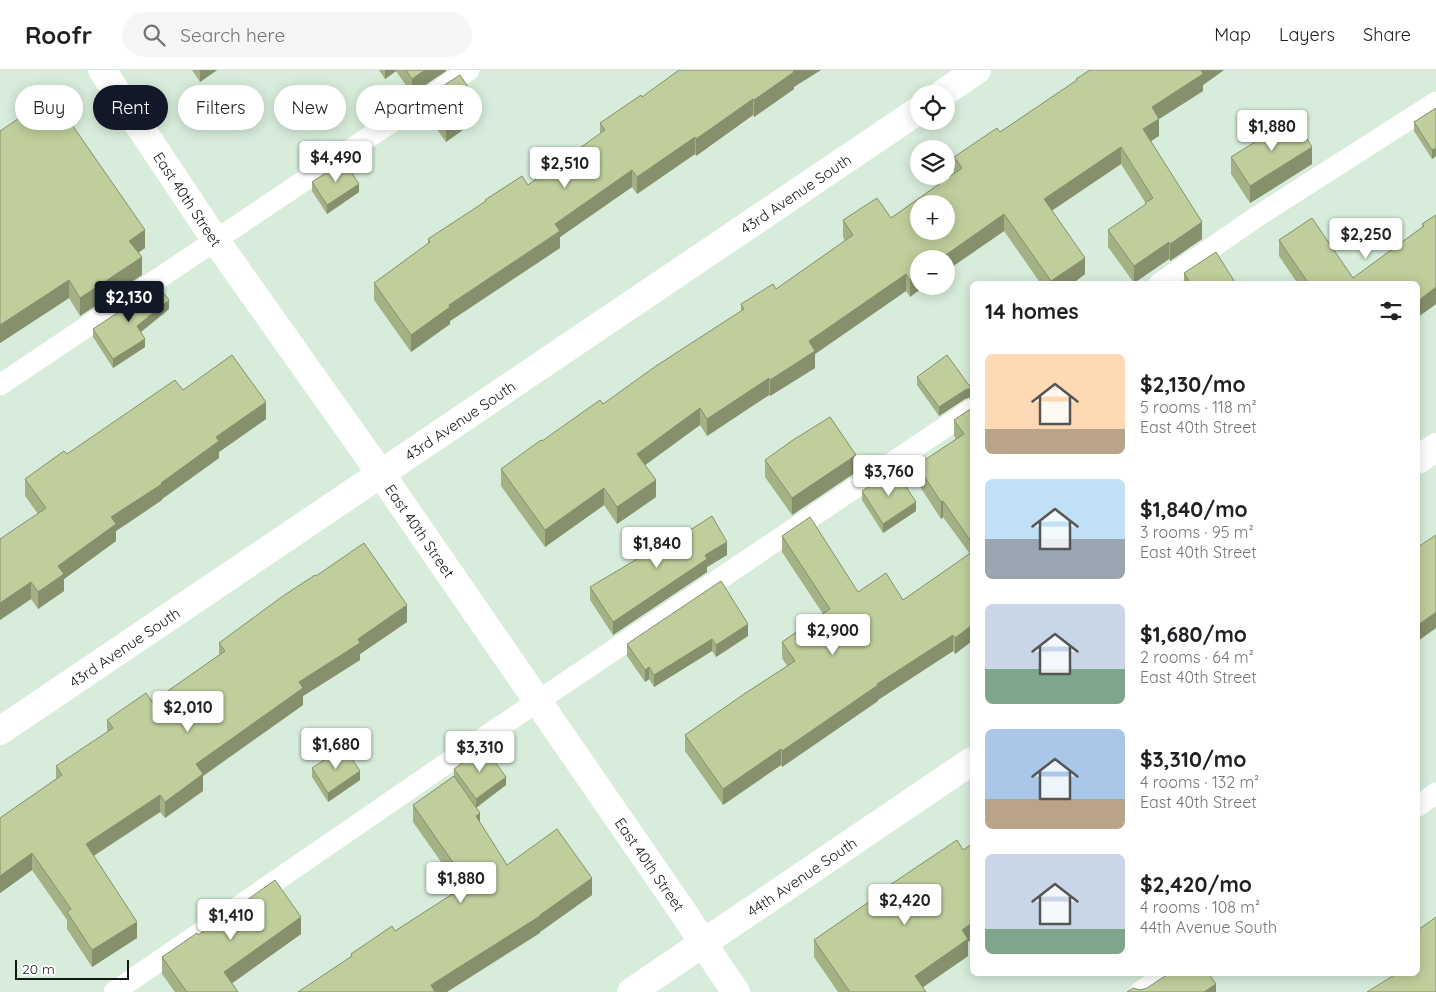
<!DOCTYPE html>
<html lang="en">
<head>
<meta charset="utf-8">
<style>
  :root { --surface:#fff; --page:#f6f6f6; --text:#202124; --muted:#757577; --line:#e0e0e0; --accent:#111827 }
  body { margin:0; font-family:Quicksand,sans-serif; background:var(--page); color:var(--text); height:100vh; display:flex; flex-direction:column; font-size:19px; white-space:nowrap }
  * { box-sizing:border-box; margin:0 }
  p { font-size:16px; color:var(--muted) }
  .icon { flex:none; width:28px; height:28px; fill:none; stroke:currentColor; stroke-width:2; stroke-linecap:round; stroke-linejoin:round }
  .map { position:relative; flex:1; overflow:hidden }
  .side { position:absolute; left:970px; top:211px; width:450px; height:695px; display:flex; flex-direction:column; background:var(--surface); border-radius:8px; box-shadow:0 2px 12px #0003 }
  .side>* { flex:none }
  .top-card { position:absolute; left:15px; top:15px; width:475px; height:45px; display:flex; gap:10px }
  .fabs { position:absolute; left:910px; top:15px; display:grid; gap:10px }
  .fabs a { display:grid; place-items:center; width:45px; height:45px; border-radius:50%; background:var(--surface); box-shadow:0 2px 12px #0003; font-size:25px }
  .scale { position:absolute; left:15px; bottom:12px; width:114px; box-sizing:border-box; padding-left:5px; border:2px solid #131a14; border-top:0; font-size:14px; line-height:18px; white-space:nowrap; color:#131a14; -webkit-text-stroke:4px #fff; paint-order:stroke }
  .price { position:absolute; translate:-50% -42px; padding:0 11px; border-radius:5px; background:#fff; color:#222; font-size:16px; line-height:32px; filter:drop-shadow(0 1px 2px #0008) }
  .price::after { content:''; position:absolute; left:50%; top:30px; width:15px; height:11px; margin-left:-8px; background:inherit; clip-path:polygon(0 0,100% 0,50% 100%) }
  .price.selected { background:var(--accent); color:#fff }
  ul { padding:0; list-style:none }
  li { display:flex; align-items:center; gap:15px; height:125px; padding:0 15px }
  li span { display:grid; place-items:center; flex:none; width:140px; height:100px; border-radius:8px; color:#555 }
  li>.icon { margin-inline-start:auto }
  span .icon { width:60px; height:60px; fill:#fffc; stroke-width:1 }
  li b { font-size:21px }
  h2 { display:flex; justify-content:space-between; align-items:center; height:60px; padding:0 15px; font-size:21px }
  .pill { padding:0 18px; border-radius:22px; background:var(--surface); box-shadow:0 2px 12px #0003; font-size:18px; line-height:45px }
  .pill.selected { background:var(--accent); color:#fff }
  header { display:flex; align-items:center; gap:30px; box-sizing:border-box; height:70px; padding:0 25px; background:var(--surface); border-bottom:1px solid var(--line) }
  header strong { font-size:24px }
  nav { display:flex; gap:28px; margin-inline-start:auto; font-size:18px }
  .search { width:350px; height:45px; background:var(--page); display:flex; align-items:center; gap:12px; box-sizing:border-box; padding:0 18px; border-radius:28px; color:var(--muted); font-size:19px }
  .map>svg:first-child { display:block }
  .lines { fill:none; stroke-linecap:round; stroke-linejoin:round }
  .service { stroke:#fff; stroke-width:21 }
  .minor { stroke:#fff; stroke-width:28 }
  .wall { fill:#a4b185 }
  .shaded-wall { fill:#86906c }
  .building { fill:#bfce9b; stroke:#86906c; fill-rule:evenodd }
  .labels { text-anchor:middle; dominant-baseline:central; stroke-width:5; stroke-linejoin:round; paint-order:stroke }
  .street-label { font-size:15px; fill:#131a14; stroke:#fff }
</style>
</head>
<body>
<header>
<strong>Roofr</strong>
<div class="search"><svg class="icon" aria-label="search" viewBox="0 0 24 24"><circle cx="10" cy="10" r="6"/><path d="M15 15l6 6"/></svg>Search here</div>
<nav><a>Map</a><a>Layers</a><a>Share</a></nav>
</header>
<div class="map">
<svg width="1436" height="922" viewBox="0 0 1436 922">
  <rect width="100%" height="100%" fill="#d7ecda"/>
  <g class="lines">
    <g class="service">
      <polyline points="1159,214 1258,146 1436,32"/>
      <path d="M0 315C156 210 313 106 469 0"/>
      <polyline points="1418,736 1436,723"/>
      <polyline points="114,922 498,658 972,339"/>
      <polyline points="1140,922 1167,904"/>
    </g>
    <g class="minor">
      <path id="s1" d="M102 0 216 171 381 404 685 845 720 899 736 922"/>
      <polyline points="942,24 977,0"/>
      <polyline points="1418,390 1436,377"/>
      <path id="s2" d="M0 661 919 40"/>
      <path id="s3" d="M631 922 972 691"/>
    </g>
  </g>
  <g class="wall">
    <polygon points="192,0 217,0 200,12"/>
    <polygon points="379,0 446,0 446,1 412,24 396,1 385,9"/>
    <polygon points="1090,0 1224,0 1203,15 1203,21 1159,49 1159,66 1151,71 1202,169 1170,191 1169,189 1134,213 1108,177 1108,160 1145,135 1145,132 1121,94 1052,140 1085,204 1072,214 1041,214 1004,161 946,201 946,189 910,227 906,221 815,284 815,298 770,326 769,325 707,366 700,355 645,395 656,427 617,454 604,435 545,477 501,416 501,399 542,371 603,334 741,241 741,234 776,219 845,171 843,167 843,150 891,148 954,103 954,87 1000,62 1076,11 1076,9"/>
    <polygon points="794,17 794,19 754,47 753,45 696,86 695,84 637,124 632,117 560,167 560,178 450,251 450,254 411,282 374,230 374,213 428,174 428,169 485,132 485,130 528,115 600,64 600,53 642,27"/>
    <polygon points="426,27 478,49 446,72 426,44"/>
    <polygon points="1436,38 1436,86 1432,89 1414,61 1414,52"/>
    <polygon points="0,61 145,178 139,182 142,205 80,246 69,228 0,273"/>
    <polygon points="1231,87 1312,94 1250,133 1231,104"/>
    <polygon points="312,112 359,122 327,144 312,121"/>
    <polygon points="1436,145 1436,234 1418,247 1418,214 1298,214 1279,186 1279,170 1353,208 1422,157 1422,154"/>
    <polygon points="1184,203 1236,214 1185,214 1184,212"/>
    <polygon points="169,239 141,262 145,277 113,298 93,267 93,259"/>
    <polygon points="917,307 971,327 965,329 939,346 917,315"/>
    <polygon points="183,320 266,349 219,382 219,388 162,429 162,430 116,461 116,471 64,509 64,521 38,539 31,529 0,550 38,444 25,426 25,409 67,384"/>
    <polygon points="972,338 972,571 955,584 953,581 878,630 878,631 782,697 781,695 723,735 685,681 685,665 787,596 782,588 782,572 823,544 782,482 782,466 858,522 903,530 970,484 943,447 941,449 917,412 917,395 956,369 954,366 954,350"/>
    <polygon points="765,390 856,402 792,445 765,407"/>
    <polygon points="862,421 916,441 883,463 862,430"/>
    <polygon points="687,462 727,485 707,497 707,502 613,565 590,530 590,517"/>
    <polygon points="316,506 407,552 360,584 360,590 303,626 303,635 203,706 203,721 165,748 160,742 93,786 137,868 92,897 67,859 67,850 32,800 0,823 0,748 56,709 56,696 107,662 107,650 152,632 219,585 219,573"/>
    <polygon points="748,566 716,587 712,581 654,617 649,609 645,612 627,586 627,574"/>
    <polygon points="312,698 360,710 328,732 312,707"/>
    <polygon points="454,699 506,715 476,737 480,754 507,795 592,825 540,862 540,863 351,887 351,884 395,861 460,819 413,752 413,735 454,706"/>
    <polygon points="972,774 972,869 968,872 968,886 923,917 926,922 838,922 814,887 814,870 875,828 875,825 963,780"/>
    <polygon points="301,864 232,913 238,922 175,922 162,904 162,887 198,865"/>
  </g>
  <g class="shaded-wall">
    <polygon points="200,0 217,0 200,12"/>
    <polygon points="385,0 396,0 396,1 385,9"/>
    <polygon points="425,0 446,0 446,1 412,24 412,9"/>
    <polygon points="795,0 821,0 794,17 794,19 754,47 754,30"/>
    <polygon points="1201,0 1224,0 1203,15 1203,21 1159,49 1159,66 1143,76 1143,59 1152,37"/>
    <polygon points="753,29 753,45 696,86 696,69"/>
    <polygon points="478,32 478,49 446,72 446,55"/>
    <polygon points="695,67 695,84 637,124 637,107"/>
    <polygon points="1121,77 1121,94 1044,146 1044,129"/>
    <polygon points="1312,77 1312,94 1250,133 1250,116"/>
    <polygon points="1436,78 1436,86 1432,89 1432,80"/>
    <polygon points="632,100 632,117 560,167 560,178 450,251 450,254 411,282 411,265 449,235 555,154"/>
    <polygon points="359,114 359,122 327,144 327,135"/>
    <polygon points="1004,144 1004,161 946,201 946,189 940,189"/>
    <polygon points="1202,152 1202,169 1170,191 1170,174"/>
    <polygon points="145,160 145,178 129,189 129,171"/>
    <polygon points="1169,172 1169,189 1134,213 1134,196"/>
    <polygon points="142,187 142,205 80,246 80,228"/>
    <polygon points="1085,188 1085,204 1072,214 1051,214 1051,211"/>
    <polygon points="906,204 906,221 815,284 815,298 770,326 770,310 809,271"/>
    <polygon points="919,204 919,216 925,216 910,227 910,210"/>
    <polygon points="69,210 69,228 0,273 0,255"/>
    <polygon points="1436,217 1436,234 1418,247 1418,231"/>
    <polygon points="169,230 169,239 137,265 137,256"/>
    <polygon points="145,269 145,277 113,298 113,289"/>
    <polygon points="769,308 769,325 707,366 707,349"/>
    <polygon points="971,318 971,327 965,329 939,346 939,337 965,320"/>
    <polygon points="266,332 266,349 219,382 219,388 162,429 162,430 116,461 116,471 64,509 64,521 38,539 38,522 58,496 111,447 161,413 216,367"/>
    <polygon points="700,338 700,355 637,401 637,384"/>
    <polygon points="856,385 856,402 792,445 792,428"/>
    <polygon points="656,410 656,427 617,454 617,437"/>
    <polygon points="604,418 604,435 545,477 545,460"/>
    <polygon points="943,431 943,447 941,449 941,432"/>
    <polygon points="916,432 916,441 883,463 883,454"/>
    <polygon points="727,472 727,485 707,497 707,502 613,565 613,552 705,485"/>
    <polygon points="31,512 31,529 0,550 0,533"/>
    <polygon points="407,535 407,552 360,584 360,590 303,626 303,635 203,706 203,721 165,748 165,732 196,694 299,612 358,569"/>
    <polygon points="1436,542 1436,558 1418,571 1418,555"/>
    <polygon points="748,554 748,566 716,587 716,575"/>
    <polygon points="972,555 972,571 955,584 955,568"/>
    <polygon points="953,565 953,581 878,630 878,631 782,697 782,681 877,614"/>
    <polygon points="712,569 712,581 654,617 654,605"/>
    <polygon points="649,597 649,609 645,612 645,600"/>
    <polygon points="781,679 781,695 723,735 723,719"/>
    <polygon points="360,701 360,710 328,732 328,723"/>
    <polygon points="506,707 506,715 476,738 476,729"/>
    <polygon points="160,725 160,742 86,791 86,774"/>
    <polygon points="480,743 480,760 476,746"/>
    <polygon points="32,783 32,800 0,823 0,806"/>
    <polygon points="592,808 592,825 540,862 540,863 447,922 431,922 431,915 540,845"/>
    <polygon points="301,847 301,864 224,919 224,902"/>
    <polygon points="137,852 137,868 92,897 92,880"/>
    <polygon points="972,853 972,869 968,872 968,886 916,922 915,906 962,860"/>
    <polygon points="1216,914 1216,922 1204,922"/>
  </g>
  <g class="building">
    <polygon points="406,0 425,0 412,9"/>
    <polygon points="679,0 795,0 793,1 794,2 754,30 753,29 696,69 695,67 637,107 632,100 555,154 560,161 449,235 450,237 411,265 374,213 430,172 428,169 486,131 485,130 522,106 528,115 605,60 600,53 641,25 642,27"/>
    <path d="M1090 0H1201L1203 4 1152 37 1159 49 1143 59 1202 152 1170 174 1169 172 1134 196 1108 160 1146 134 1145 133 1153 128 1121 77 1044 129 1085 188 1051 211 1004 144 940 189H919V204L910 210 906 204 809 271 815 281 770 310 769 308 707 349 700 338 637 384 656 410 617 437 604 418 545 460 501 399 541 370 542 371 600 330 603 334 656 296 744 239 741 234 773 214 776 219 853 165 843 150 877 128 891 148 962 98 954 87 997 58 1000 62 1077 10 1076 9ZM919 134H946V161H919Z"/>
    <polygon points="460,5 478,32 446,55 426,27"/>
    <polygon points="52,26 145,160 129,171 142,187 80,228 69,210 0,255 0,61"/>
    <polygon points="1436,38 1436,78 1432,80 1414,52"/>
    <polygon points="1294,48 1312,77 1250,116 1231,87"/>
    <polygon points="344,91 359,114 327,135 312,112"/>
    <polygon points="1436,145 1436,217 1418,231 1418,214 1309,214 1279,170 1312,148 1353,208 1424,156 1422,154"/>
    <polygon points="1216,182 1236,214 1191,214 1184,203"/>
    <polygon points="158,216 169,230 137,256 145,269 113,289 93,259"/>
    <polygon points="232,285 266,332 216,367 219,371 161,413 162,414 111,447 116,454 58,496 64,504 38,522 31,512 0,533 0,469 46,438 25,409 64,381 67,384 175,310 183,320"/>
    <polygon points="947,285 971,318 965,320 939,337 917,307"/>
    <polygon points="972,338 972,473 943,431 941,432 917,395 964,364 954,350"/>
    <polygon points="830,347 856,385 792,428 765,390 793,370"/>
    <polygon points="895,400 916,432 883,454 862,421"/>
    <polygon points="712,446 727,472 705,485 707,489 613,552 590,517 686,460 687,462"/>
    <polygon points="810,447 858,522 886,503 903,530 972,482 972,555 955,568 953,565 877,614 878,615 782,681 781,679 723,719 685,665 744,624 795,591 782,572 830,539 782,466"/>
    <polygon points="1436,465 1436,542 1418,555 1418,477"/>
    <polygon points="364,473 407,535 358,569 360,573 299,612 303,618 196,694 203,704 165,732 160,725 86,774 137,852 92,880 67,842 71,839 32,783 0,806 0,748 62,705 56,696 113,658 107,650 146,623 152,632 225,581 219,573 283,526 315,505 316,506"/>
    <polygon points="721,511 748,554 716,575 712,569 654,605 649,597 645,600 627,574"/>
    <polygon points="344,677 360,701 328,723 312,698"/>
    <polygon points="484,677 506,707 476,729 454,699"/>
    <polygon points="454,706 480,743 476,746 507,795 557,759 592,808 540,845 540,846 431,915 435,922 298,922 352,886 351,884 392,856 395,861 468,814 413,735"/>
    <polygon points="957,770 963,780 972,774 972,853 962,860 968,869 915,906 926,922 850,922 814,870 876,827 875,825"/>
    <polygon points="275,810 301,847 224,902 238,922 187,922 162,887 197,863 198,865"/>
    <polygon points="1436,847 1436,922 1367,922 1396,904 1418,904 1418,890 1419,889 1418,888 1418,860"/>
    <polygon points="1168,904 1209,904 1216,914 1204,922 1127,922 1133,918 1140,920 1147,918"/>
  </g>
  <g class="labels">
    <g class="street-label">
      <text stroke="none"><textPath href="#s2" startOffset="960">43rd Avenue South</textPath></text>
      <text stroke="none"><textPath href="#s1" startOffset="155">East 40th Street</textPath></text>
      <text stroke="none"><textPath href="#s2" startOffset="555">43rd Avenue South</textPath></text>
      <text stroke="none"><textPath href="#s1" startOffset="560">East 40th Street</textPath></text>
      <text stroke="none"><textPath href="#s2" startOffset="150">43rd Avenue South</textPath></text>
      <text stroke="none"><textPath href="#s1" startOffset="965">East 40th Street</textPath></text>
      <text stroke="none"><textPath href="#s3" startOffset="206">44th Avenue South</textPath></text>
    </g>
  </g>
</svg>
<div class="fabs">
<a><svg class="icon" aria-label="locate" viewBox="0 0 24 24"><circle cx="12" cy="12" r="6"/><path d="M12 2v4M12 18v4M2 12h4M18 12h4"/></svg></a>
<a><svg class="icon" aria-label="layers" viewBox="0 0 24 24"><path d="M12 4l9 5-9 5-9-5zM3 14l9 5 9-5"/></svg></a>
<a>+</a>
<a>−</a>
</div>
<div class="scale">20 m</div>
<b class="price" style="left:1272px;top:82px">$1,880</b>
<b class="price" style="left:336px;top:113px">$4,490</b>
<b class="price" style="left:565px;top:119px">$2,510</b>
<b class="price" style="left:1366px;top:190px">$2,250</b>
<b class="price selected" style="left:129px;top:253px">$2,130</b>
<b class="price" style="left:889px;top:427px">$3,760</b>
<b class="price" style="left:657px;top:499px">$1,840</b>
<b class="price" style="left:833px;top:586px">$2,900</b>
<b class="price" style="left:188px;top:663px">$2,010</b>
<b class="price" style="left:336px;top:700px">$1,680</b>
<b class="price" style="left:480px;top:703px">$3,310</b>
<b class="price" style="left:461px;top:834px">$1,880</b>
<b class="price" style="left:905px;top:856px">$2,420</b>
<b class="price" style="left:231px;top:871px">$1,410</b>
<div class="top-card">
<a class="pill">Buy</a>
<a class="pill selected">Rent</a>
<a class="pill">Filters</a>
<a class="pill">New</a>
<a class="pill">Apartment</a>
</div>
<section class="side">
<h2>14 homes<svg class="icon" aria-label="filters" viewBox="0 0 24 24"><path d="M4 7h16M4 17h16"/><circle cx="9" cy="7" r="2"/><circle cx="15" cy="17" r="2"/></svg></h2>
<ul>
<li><span style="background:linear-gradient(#ffd9b3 75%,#b9a48a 0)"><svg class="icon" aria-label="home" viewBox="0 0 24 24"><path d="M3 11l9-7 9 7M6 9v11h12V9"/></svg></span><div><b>$2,130/mo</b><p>5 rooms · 118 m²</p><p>East 40th Street</p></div></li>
<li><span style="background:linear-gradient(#bfe0f5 60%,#9aa5b1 0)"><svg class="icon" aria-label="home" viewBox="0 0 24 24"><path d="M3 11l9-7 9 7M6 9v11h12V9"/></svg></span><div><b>$1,840/mo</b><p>3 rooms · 95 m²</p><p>East 40th Street</p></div></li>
<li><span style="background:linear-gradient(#c9d6e8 65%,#7fa58c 0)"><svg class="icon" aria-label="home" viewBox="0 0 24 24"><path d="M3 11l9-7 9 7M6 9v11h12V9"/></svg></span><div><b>$1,680/mo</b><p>2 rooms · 64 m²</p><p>East 40th Street</p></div></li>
<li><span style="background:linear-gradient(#a9c7e8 70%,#b9a48a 0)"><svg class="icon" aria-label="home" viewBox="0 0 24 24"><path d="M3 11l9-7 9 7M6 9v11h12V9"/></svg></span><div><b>$3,310/mo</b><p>4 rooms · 132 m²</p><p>East 40th Street</p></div></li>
<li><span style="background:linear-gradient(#c9d6e8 75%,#7fa58c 0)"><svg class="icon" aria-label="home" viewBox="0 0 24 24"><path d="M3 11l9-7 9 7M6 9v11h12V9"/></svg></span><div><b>$2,420/mo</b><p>4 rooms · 108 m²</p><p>44th Avenue South</p></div></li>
</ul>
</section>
</div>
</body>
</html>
